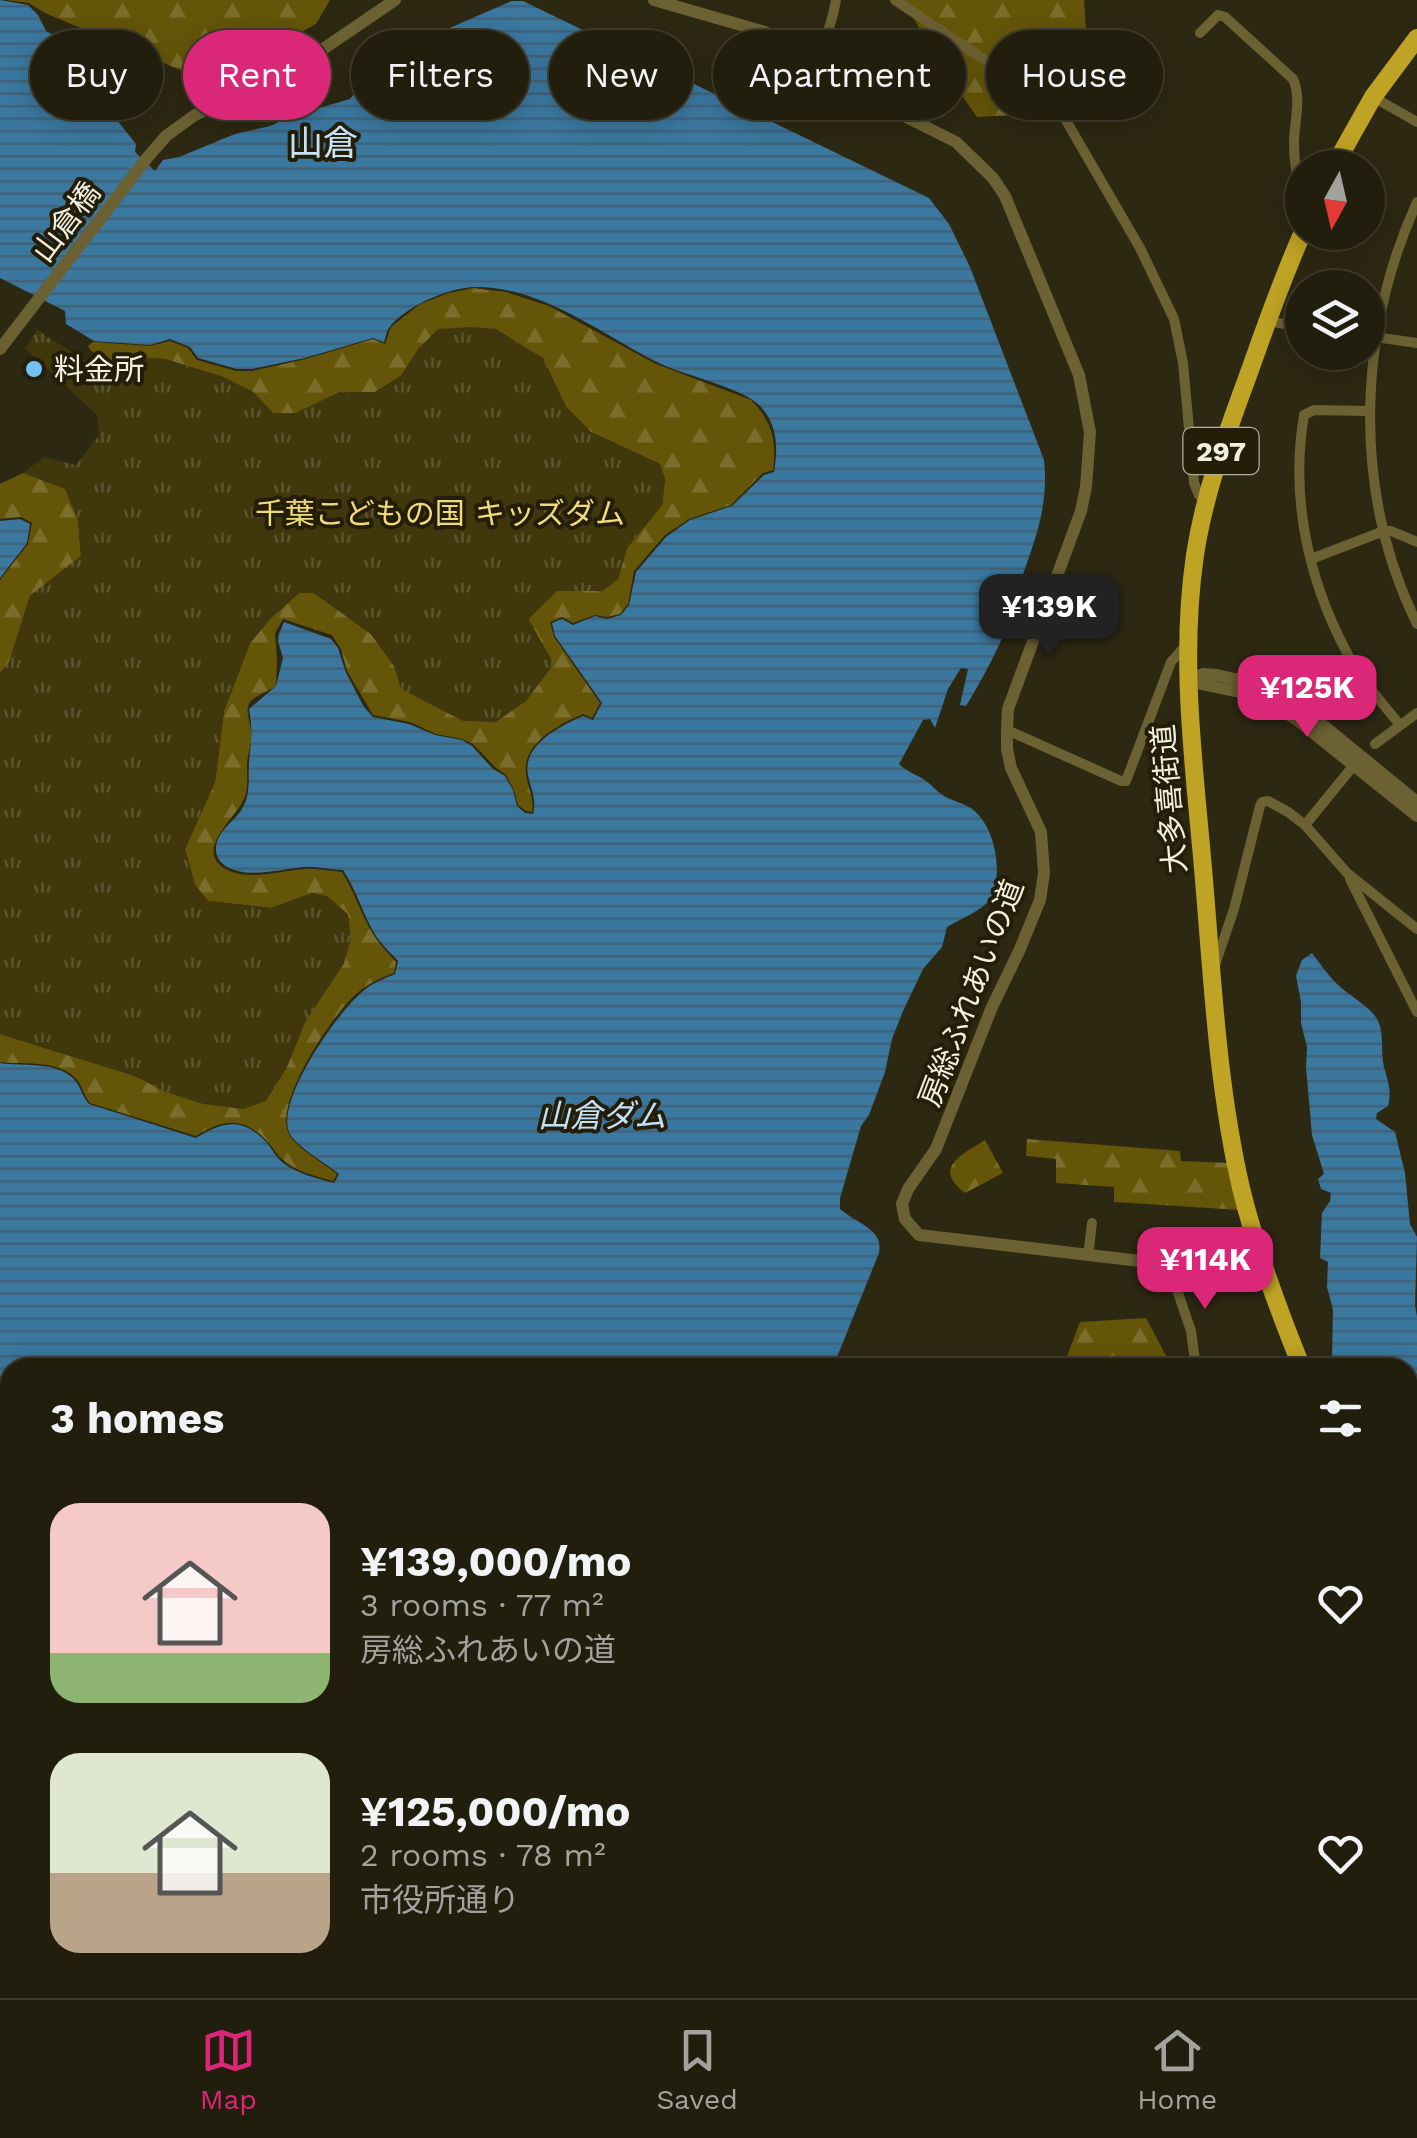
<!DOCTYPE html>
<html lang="en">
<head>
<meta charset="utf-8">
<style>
  :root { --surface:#221e0e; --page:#2e2b1c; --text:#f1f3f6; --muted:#a2a29e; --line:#3f3c2e; --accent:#db2777 }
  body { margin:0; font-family:"Work Sans","Noto Sans JP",sans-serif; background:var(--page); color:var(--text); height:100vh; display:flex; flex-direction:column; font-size:38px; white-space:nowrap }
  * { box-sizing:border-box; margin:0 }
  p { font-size:32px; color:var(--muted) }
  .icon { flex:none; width:55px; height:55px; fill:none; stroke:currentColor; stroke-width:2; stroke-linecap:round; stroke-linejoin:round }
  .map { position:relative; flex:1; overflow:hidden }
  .drawer { position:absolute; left:0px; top:1358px; width:1418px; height:642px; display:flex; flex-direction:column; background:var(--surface); border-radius:30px 30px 0 0; box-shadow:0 5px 25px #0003,0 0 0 2px var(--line) }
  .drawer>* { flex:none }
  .top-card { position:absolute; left:30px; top:30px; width:1358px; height:90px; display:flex; gap:20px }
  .needle { width:65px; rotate:188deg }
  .fabs { position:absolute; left:1285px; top:150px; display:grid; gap:20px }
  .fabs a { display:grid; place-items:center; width:100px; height:100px; border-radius:50%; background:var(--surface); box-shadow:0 5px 25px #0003,0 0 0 2px var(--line); font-size:50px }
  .price { position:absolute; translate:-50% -85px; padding:0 22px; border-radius:20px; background:var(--accent); color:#fff; font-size:32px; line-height:65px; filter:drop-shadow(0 2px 5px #0008) }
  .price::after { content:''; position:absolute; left:50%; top:60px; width:30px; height:22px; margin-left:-15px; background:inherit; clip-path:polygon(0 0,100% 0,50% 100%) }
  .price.active { background:#222; color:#fff }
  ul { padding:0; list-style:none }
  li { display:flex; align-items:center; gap:30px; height:250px; padding:0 50px }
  li span { display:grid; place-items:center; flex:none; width:280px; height:200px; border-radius:30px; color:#555 }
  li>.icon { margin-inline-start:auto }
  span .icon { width:120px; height:120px; fill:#fffc; stroke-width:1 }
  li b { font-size:42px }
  h2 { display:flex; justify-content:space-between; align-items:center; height:120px; padding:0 50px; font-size:42px }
  .tag { padding:0 35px; border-radius:45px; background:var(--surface); box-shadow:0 5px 25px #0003,0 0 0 2px var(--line); font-size:35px; line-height:90px }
  .tag.active { background:var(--accent); color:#fff }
  .dock { display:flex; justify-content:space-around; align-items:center; height:140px; border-top:2px solid var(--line); background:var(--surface); font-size:28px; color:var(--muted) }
  .dock a { display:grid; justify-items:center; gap:5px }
  .dock .active { color:var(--accent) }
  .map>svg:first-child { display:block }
  .forest { fill:url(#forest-firs) }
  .park { fill:url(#park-tufts) }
  .water { fill:url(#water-rules) }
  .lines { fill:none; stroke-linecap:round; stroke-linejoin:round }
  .minor { stroke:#6c6132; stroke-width:10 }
  .tertiary { stroke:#6c6132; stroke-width:12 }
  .trunk { stroke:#bea324; stroke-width:18 }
  .poi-dot { fill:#72c1f5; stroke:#241e08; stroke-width:4 }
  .labels { text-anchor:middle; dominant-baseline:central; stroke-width:8; stroke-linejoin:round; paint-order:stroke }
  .shield { fill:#241e08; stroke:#b4b0a0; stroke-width:2.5 }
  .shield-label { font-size:28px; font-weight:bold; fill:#f2efe1 }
  .street-label { font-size:30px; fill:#f2efe1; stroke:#241e08 }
  .poi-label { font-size:30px; fill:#f2efe1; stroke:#241e08; text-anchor:start }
  .park-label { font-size:30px; fill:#f1da7a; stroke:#241e08 }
  .water-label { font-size:32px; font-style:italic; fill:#c0e1f9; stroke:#241e08 }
  .quarter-label { font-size:35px; fill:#c7e3f7; stroke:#241e08 }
</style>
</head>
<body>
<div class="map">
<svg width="1417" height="1998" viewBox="0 0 1417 1998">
  <defs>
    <pattern id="forest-firs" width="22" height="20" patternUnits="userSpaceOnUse" patternTransform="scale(2.5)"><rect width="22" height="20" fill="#645509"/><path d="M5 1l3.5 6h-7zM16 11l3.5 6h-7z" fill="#7b6e2d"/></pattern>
    <pattern id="park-tufts" width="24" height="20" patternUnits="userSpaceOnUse" patternTransform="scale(2.5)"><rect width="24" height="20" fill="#41370d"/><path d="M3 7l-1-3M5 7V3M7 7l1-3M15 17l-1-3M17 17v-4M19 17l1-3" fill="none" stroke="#5d5430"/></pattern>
    <pattern id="water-rules" width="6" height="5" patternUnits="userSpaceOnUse" patternTransform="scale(2.5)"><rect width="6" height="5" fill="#3a78a0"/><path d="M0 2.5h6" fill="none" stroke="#416277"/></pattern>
  </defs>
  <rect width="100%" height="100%" fill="#2d2812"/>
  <g class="forest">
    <polygon points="6,0 330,0 316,24 209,82 45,13 29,3"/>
    <polygon points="904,0 1084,0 1086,31 1114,81 1108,110 977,117 936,59"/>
    <path d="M473 288 506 292 549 306 656 364 751 400C772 421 777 441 773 470L763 473 731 505 689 519 665 535 634 571 628 604 620 614 607 617 595 615 573 623 562 617 550 622 554 637 600 703 592 718 583 714C560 724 522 743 526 773 527 787 535 798 532 812L526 811 518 805 514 790 506 775 495 767 473 744 462 739 436 734 410 722 373 715 347 671 341 649 332 635 283 619 275 633 277 659 276 686C269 691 255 696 250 702 244 710 251 723 251 732 252 743 248 753 247 763 247 773 248 783 246 793 242 814 196 845 221 866 242 883 280 871 304 869 314 868 330 871 342 872 355 892 361 916 375 937 381 946 389 954 396 962L394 973C378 979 365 985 353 997 330 1019 273 1104 289 1134 295 1147 325 1164 337 1174L333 1181C315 1176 296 1172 282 1159 276 1154 272 1146 267 1141 243 1116 223 1119 196 1136L90 1103C84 1096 83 1088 78 1081 61 1059 25 1065 0 1062V1034L135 1076 166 1092 286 1069 305 1022 344 963 313 893 271 908 208 901 195 885 185 849 215 782 224 711 250 643 270 619 299 593H314L371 634 394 666 553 664 528 619 557 591H602L618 579 627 548 662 505 665 480 660 464 591 432 566 407 543 358 419 348 401 376 375 392H340L296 413H273L253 392 223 377 165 359 147 358 121 366 91 351 88 346 93 342 150 346 170 341 188 348 197 360 236 371H252L306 359 373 339 385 344 391 327 420 304 449 293Z"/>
    <polygon points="23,473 65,488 78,520 81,556 30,596 9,662 0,673 0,580 28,544 32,523 21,517 0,519 0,484"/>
    <polygon points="1027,1139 1180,1151 1181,1161 1230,1163 1240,1210 1114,1202 1114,1187 1056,1183 1056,1159 1026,1156"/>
    <path d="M985 1140 1003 1173 965 1193C932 1167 962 1155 985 1140Z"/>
    <polygon points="1146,1318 1172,1367 1063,1367 1080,1322"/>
    <polygon points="79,1990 148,1990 145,1998 72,1998"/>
    <polygon points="213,1990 502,1990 508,1998 225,1998"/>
    <polygon points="716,1990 928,1990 934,1998 720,1998"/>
  </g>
  <polygon class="park" points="471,327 496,329 543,358 566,407 591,432 660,464 665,479 662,505 627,548 618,579 602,591 557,591 528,618 554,664 526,701 496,722 463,721 401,689 394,666 371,634 314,593 299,593 270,619 250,643 224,711 215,782 185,849 195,885 208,901 271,908 313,893 327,896 348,914 351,939 344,963 305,1022 286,1069 266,1101 243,1109 203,1104 166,1092 135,1076 0,1034 0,673 9,662 30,596 81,556 78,520 65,489 23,473 44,457 76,465 99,435 97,415 25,348 37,330 101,371 147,358 165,359 223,377 253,392 273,413 296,413 340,392 376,392 401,376 419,348 438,329"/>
  <g class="water">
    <path d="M0 0 28 5 38 15 46 31 62 40 64 47 60 80 72 82 75 88C90 80 98 93 112 94L121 106 117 120 136 144 135 152 155 171 163 160 179 157 235 134 270 126 292 116 350 99 358 89 362 66 512 1H523L929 198 949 224 970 267 1044 460C1049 507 1035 539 1020 583 1014 603 1008 624 1000 643 990 665 978 686 966 706L960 705 968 669 961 668 948 689 935 728 930 719 923 720 899 764C907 772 916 774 926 781 932 785 937 792 944 796 952 801 964 803 972 809 995 826 1003 871 992 896 985 910 960 919 947 927L942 947 923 969 903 1011 892 1039 885 1072 869 1115 861 1126 840 1198V1209C856 1223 884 1229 879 1253L833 1367 10 1368V1739L0 1736V1063C24 1067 61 1060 77 1083 82 1091 83 1097 89 1104L196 1138C224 1121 243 1117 267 1143 272 1149 276 1157 282 1162 297 1174 316 1178 334 1183L339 1174C327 1164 297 1147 290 1134 273 1103 340 1007 367 988 375 982 386 978 395 974L398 961C391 953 382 945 376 936 363 915 357 891 343 870 331 870 314 866 304 867 281 869 256 877 234 870 223 866 215 859 216 847 218 830 234 822 242 809 251 794 248 779 249 763 251 741 253 731 249 709L276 686 283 658 278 641 279 634 284 622 331 639 338 648 346 673 364 707 373 717 409 724 435 735 462 740 472 746 493 769 505 776 513 790 517 806 525 813 533 814C537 800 531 789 528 775 522 745 560 726 583 716L593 720 602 703 555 636 552 623 562 619 573 625 595 616 607 619 621 615 629 605 636 572 666 537 690 520 732 506 764 475 774 472C778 448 778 426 761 407 743 387 684 376 657 362 600 333 543 287 476 287 461 287 446 292 432 298 420 302 396 317 389 328 386 332 386 337 384 342L373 338 305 358 252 369H237L198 358 190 347 170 339 150 345 94 341 66 324 65 311 0 278Z"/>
    <polygon points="20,519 30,524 27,543 0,578 0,521"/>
    <path d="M1312 953C1320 964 1328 975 1337 984 1349 996 1372 1007 1378 1021 1385 1036 1380 1052 1384 1067 1388 1082 1392 1091 1388 1106L1377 1113 1376 1119 1395 1132 1405 1173 1410 1224 1417 1237 1415 1305 1417 1317V1558L1408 1555V1368L1341 1367 1337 1359H1332L1333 1310 1327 1287 1328 1262 1320 1258 1322 1213 1330 1201 1331 1193 1321 1189 1318 1179 1324 1174 1312 1135 1306 1067 1307 1047 1301 1023V1002L1296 976 1302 960Z"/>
  </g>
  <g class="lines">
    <g class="minor">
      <polyline points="895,0 1045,100 1064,117 1140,248 1174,319 1183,363 1194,483 1199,495 1205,502"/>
      <path d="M1200 33 1218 15 1225 17 1293 79C1302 99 1294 122 1294 143 1294 159 1296 176 1302 191"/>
      <path d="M810 59C826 42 832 23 836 0"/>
      <polyline points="1373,97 1417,122"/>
      <path d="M1417 202C1357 335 1352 491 1417 624"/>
      <polyline points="1267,321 1302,327"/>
      <polyline points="1368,336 1417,343"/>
      <path d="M1369 411 1314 410 1304 415C1289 504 1311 592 1356 669 1368 688 1385 706 1399 724"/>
      <polyline points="1311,559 1384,531 1391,531 1417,542"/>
      <polyline points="1007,730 1121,781 1126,781 1171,662 1187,644"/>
      <polyline points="1375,744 1417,713"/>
      <polyline points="1305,825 1354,765"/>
      <polyline points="1350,879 1417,1012"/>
      <polyline points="1215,965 1234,909 1260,806 1262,802 1268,801 1288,812 1305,825 1347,873 1417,929"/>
      <polyline points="1088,1256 1092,1223"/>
      <polyline points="1170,1264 1173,1278 1191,1331 1196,1368"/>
      <polyline points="1408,1610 1417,1612"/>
      <polyline points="0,1791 10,1794"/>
      <polyline points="1408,1834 1417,1837"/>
      <polyline points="1408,1904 1417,1906"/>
      <polyline points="328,1990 335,1998"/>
      <polyline points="955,1990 953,1996 973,1998"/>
      <polyline points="1077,1990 1083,1998"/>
      <polyline points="38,1998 43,1990"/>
    </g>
    <g class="tertiary">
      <polyline points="654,0 765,32 791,46 858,93 956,142 993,178 1005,196 1079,375 1090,432 1086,487 1081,511 1008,709 1007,730 1007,749 1011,768 1041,832 1044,873 1040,900 1020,949 992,1007 936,1149 908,1189 902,1204 905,1219 919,1235 1157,1263 1191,1262 1257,1248"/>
      <polyline points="0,349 147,158 166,136 195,115 288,73 395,0"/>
      <polyline points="1187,681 1249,694 1268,702 1296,719 1417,816"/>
      <polyline points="1187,681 1203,674 1217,675 1244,681 1275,692 1308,713 1417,802"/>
      <polyline points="0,1856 10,1863"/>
      <polyline points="1408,1971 1417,1967"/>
      <polyline points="1408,1986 1417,1981"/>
      <polyline points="171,1990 181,1998"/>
      <polyline points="1348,1998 1367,1990"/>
      <polyline points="1382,1998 1399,1990"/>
    </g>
    <g class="trunk">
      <polyline points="1333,168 1373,97 1417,38"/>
      <path d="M1302 1368C1278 1309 1256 1250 1241 1188 1216 1080 1212 967 1202 857 1193 756 1180 656 1195 555 1204 495 1225 438 1246 381 1264 331 1281 281 1303 232"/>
      <polyline points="1278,1998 1280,1990"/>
    </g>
  </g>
  <circle class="poi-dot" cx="34" cy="369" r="10"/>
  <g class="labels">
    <rect class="shield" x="1183.5" y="428" width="75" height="46" rx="8"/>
    <g class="shield-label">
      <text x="1221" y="451">297</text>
    </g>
    <g class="street-label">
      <text transform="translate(66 222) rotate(-53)">山倉橋</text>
      <text transform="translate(1169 799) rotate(-95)">大多喜街道</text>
      <text transform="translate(971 993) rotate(-69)">房総ふれあいの道</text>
    </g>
    <g class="poi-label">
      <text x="54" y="369">料金所</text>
    </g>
    <g class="park-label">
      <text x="440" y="513">千葉こどもの国 キッズダム</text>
    </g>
    <g class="water-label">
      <text x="602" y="1116">山倉ダム</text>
    </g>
    <g class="quarter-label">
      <text x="323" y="143">山倉</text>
    </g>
  </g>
</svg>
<div class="fabs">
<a><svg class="needle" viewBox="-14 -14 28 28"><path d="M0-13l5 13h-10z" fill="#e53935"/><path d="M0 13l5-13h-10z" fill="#a2a29e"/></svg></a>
<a><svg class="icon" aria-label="layers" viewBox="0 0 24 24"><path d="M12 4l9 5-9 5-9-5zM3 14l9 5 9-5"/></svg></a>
</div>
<b class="price active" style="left:1049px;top:659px">¥139K</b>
<b class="price" style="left:1307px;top:740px">¥125K</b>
<b class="price" style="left:1205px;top:1312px">¥114K</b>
<div class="top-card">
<a class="tag">Buy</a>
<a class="tag active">Rent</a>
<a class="tag">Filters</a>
<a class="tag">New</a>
<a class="tag">Apartment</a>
<a class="tag">House</a>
</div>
<section class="drawer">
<h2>3 homes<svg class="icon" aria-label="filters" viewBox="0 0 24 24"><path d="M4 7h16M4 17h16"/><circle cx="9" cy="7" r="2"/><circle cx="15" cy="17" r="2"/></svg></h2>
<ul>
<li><span style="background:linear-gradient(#f6c9c9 75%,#8fb573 0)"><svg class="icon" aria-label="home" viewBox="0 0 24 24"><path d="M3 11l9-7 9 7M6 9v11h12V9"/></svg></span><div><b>¥139,000/mo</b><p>3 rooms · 77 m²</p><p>房総ふれあいの道</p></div><svg class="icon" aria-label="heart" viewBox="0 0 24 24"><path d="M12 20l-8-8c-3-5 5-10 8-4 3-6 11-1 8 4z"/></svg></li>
<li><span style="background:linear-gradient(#dfe7d0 60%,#b9a48a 0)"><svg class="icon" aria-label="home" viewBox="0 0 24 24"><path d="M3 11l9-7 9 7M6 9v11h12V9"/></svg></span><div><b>¥125,000/mo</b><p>2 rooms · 78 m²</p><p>市役所通り</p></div><svg class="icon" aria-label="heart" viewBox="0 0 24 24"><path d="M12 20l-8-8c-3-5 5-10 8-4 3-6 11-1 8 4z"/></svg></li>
</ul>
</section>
</div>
<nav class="dock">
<a class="active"><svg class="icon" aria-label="map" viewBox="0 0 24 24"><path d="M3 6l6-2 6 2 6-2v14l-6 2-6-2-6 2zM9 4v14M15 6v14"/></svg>Map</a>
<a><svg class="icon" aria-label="saved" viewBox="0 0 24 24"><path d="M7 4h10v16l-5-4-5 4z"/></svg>Saved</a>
<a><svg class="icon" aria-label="home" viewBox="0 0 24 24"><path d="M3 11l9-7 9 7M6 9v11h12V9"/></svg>Home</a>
</nav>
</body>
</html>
